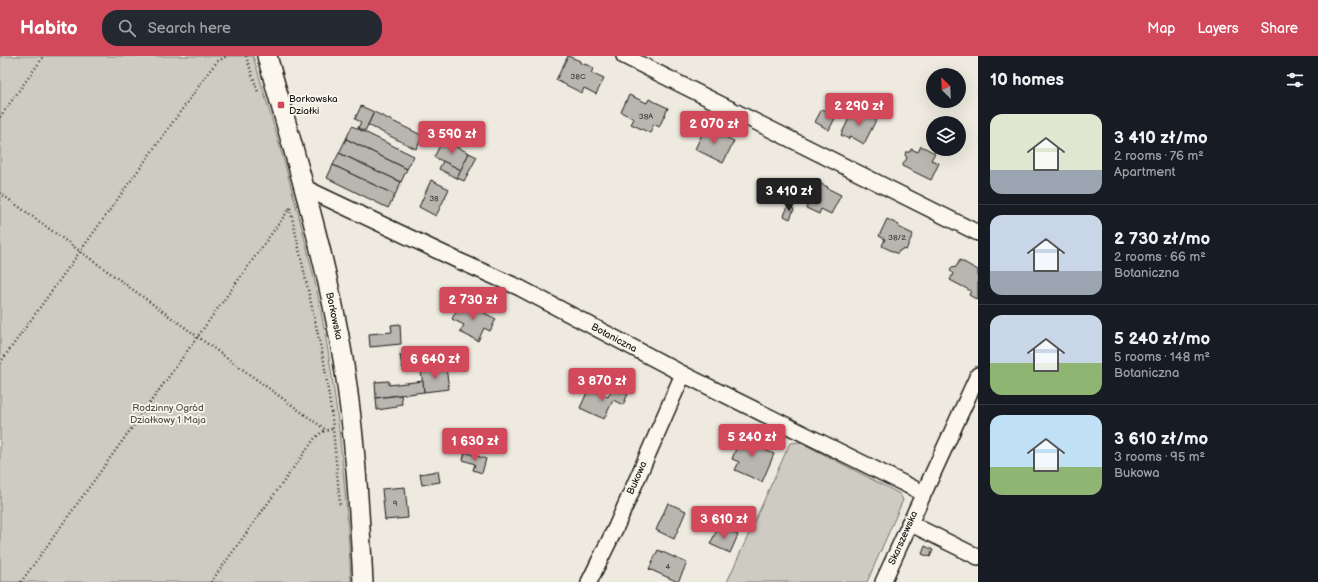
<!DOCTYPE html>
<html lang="en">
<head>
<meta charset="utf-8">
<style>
  :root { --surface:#171b24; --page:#242831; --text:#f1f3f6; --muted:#9ea1a6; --line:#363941; --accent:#d1495b }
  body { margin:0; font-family:"Balsamiq Sans",sans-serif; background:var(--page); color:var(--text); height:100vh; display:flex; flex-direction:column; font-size:15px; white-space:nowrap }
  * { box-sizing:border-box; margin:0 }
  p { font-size:13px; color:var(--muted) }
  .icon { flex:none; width:22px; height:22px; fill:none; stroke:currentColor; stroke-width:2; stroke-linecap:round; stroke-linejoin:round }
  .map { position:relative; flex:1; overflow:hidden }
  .sheet { display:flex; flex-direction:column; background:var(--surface); width:340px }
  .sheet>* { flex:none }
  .needle { width:26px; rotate:336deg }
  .tools { position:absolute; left:926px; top:12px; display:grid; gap:8px }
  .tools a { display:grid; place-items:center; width:40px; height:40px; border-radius:50%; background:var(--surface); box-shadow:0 4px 16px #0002; font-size:20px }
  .price { position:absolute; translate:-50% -34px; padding:0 9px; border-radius:4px; background:var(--accent); color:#fff; font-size:13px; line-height:26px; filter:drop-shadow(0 1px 2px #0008) }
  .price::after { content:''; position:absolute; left:50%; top:24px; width:12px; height:9px; margin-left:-6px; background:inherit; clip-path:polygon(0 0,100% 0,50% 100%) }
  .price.selected { background:#222; color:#fff }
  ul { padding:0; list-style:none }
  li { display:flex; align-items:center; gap:12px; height:100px; padding:0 12px }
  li+li { border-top:1px solid var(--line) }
  li span { display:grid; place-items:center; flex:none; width:112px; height:80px; border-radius:12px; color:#555 }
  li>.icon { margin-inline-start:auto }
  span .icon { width:48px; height:48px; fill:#fffc; stroke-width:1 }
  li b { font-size:17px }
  h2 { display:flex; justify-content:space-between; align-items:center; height:48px; padding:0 12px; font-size:17px }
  header { display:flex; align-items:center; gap:24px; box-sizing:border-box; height:56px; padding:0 20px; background:var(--accent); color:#fff }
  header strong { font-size:19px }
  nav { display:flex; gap:22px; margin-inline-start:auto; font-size:14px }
  .search { width:280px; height:36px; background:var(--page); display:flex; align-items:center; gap:10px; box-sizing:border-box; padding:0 14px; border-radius:16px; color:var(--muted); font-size:15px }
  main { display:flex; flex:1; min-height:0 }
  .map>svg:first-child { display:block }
  .green { fill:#ceccc2; stroke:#75746f }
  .building { fill:#b9b6af; stroke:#1c1c1c }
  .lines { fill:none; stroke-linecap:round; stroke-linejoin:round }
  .minor-casing { stroke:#1c1c1c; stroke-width:18 }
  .tertiary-casing { stroke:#1c1c1c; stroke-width:22 }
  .path { stroke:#1c1c1c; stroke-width:2.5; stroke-dasharray:1 3; stroke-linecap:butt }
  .minor { stroke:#fbf7ec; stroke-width:15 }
  .tertiary { stroke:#fbf7ec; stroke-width:19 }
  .poi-dot { fill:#d1495b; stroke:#fbf7ec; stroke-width:1.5 }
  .labels { text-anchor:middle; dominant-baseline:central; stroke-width:3.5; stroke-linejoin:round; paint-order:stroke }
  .number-label { font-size:8px; fill:#434241 }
  .poi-label { font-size:10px; fill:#1c1c1c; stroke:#fbf7ec; text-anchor:start }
  .street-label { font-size:10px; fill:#1c1c1c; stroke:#fbf7ec }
  .park-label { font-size:10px; fill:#51514e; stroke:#fbf7ec }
</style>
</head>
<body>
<header>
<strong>Habito</strong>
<div class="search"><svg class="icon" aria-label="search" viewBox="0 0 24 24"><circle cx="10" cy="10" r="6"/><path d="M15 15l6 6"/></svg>Search here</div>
<nav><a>Map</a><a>Layers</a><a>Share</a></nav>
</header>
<main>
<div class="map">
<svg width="978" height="526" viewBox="0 0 978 526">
  <rect width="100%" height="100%" fill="#eeeadf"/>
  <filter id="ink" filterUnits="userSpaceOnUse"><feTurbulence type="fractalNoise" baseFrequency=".025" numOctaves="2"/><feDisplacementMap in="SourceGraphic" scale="8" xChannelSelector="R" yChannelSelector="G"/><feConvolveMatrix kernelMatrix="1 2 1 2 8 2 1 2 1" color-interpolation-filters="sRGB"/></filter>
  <g filter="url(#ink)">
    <g class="green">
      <path d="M0 0H253C275 73 297 147 314 222 336 320 346 426 351 526H0Z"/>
      <polygon points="800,386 900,438 903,444 867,526 727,526 790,387"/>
    </g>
    <g class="building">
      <polygon points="568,0 580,5 579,6 585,9 585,8 594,12 591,17 604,23 596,38 584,32 582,37 556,24"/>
      <polygon points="629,39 647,47 649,43 668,52 659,71 654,68 650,77 631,68 634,63 621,56"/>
      <polygon points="361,50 374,56 365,75 358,72 361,66 355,63"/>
      <polygon points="822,53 836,60 829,74 815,66"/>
      <polygon points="853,54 865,61 867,57 877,62 864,88 850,80 849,83 841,79"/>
      <polygon points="374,56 423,80 416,93 368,69"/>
      <polygon points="352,70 414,100 407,113 346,83"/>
      <polygon points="705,72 723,81 723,80 734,85 723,107 695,93"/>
      <polygon points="346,83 407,113 401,126 339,97"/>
      <polygon points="443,84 469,97 461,114 434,101"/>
      <polygon points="921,90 935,97 931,104 939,107 931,124 902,110 907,102 905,99 906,96 910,96 911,93 918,96"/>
      <polygon points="339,97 401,126 395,139 333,109"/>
      <polygon points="469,97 477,101 464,125 457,122"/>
      <polygon points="443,105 461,114 457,122 439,113"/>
      <polygon points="333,109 395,139 388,152 327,122"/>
      <polygon points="431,124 449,133 436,160 419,151"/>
      <polygon points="811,124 828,131 827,132 841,139 831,158 821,153 819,158 806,152 809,146 801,143"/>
      <polygon points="788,150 794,153 790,163 784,160"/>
      <polygon points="887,163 899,169 898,171 913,178 906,194 903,193 899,195 898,197 896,197 882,190 885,183 879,180"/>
      <polygon points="960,204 978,214 978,244 969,239 971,235 950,224 953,218 950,214 952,212 956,211"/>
      <polygon points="461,245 496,263 490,275 484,272 478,285 460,276 464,269 452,263"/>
      <polygon points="400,268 401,288 370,291 369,278 392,276 391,269"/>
      <polygon points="418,297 420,309 402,311 400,299"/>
      <polygon points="446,301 458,306 455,312 443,307"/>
      <polygon points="446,311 449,333 424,336 421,315"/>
      <polygon points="389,325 389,329 423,325 424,336 376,342 375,326"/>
      <polygon points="613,331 628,338 623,349 613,344 604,363 580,352 589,332 608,341"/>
      <polygon points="401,339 402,348 396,349 397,351 377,354 376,342"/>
      <polygon points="743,378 758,385 756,390 774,398 762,426 735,414 739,406 732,403 737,390 735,389 737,384 740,385"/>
      <polygon points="465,396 486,403 482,417 473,414 475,408 463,404"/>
      <polygon points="438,415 440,426 422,429 420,418"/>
      <polygon points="405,431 408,462 385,464 382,433"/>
      <polygon points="668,447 686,455 674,483 656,474"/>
      <polygon points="719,470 738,479 730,497 710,488"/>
      <polygon points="925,490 933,494 930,501 922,498"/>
      <polygon points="658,494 687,507 678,526 649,513"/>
    </g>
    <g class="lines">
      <defs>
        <g id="minor">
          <polyline points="624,0 978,177"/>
          <polyline points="303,131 457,204 520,232 683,318 923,437"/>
          <polyline points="909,467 978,501"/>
          <polyline points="589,526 616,471 683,318"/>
          <polyline points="883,526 978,319"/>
        </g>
        <path id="tertiary" d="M267 0C295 100 326 200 343 303 355 377 359 451 363 526"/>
      </defs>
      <use href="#minor" class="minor-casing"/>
      <use href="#tertiary" class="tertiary-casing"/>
      <g class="path">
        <polyline points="246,0 258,36"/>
        <polyline points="0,61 44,0"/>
        <polyline points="0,137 326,374"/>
        <polyline points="290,152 324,306 332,362 340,449"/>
        <polyline points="0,307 211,13 218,5 227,0"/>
        <polyline points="21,526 290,152"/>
        <path d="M211 526 315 382C321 376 325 374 333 373"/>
      </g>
      <use href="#minor" class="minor"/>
      <use href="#tertiary" class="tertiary"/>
    </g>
  </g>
  <rect class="poi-dot" x="277" y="45" width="8" height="8" rx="2"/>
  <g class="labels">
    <g class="number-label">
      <text x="578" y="20">38C</text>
      <text x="646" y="60">38A</text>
      <text x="434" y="142">38</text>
      <text x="897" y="181">38/2</text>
      <text x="395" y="447">9</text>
      <text x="668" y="510">4</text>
    </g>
    <g class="poi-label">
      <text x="289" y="43">Borkowska<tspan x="289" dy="12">Działki</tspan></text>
    </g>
    <g class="street-label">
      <text transform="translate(334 260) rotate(78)">Borkowska</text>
      <text transform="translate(614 282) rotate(28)">Botaniczna</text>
      <text transform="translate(637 422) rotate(-66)">Bukowa</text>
      <text transform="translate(903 482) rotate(-66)">Skarszewska</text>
    </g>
    <g class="park-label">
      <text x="168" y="352">Rodzinny Ogród<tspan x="168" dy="12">Działkowy 1 Maja</tspan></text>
    </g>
  </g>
</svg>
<div class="tools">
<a><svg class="needle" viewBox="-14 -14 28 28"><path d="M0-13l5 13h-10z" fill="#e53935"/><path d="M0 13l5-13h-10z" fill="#9ea1a6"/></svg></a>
<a><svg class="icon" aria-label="layers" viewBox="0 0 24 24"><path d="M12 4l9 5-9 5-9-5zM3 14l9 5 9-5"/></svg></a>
</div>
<b class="price" style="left:859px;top:71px">2 290 zł</b>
<b class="price" style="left:714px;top:89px">2 070 zł</b>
<b class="price" style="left:452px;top:99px">3 590 zł</b>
<b class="price selected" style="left:789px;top:156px">3 410 zł</b>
<b class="price" style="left:473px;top:265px">2 730 zł</b>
<b class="price" style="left:435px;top:324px">6 640 zł</b>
<b class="price" style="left:602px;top:346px">3 870 zł</b>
<b class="price" style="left:752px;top:402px">5 240 zł</b>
<b class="price" style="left:475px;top:406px">1 630 zł</b>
<b class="price" style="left:724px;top:484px">3 610 zł</b>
</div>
<section class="sheet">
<h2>10 homes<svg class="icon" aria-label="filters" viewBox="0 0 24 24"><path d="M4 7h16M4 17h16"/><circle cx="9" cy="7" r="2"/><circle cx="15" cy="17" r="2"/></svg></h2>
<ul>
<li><span style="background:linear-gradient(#dfe7d0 70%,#9aa5b1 0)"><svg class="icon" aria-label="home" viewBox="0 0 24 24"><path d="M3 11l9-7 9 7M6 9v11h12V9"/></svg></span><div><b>3 410 zł/mo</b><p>2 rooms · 76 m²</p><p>Apartment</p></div></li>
<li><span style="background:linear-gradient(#c9d6e8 70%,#9aa5b1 0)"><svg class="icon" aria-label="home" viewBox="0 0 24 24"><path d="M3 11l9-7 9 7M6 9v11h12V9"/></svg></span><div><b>2 730 zł/mo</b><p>2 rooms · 66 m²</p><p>Botaniczna</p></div></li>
<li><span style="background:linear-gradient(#c9d6e8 60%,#8fb573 0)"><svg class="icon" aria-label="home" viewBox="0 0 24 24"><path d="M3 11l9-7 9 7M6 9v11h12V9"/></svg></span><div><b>5 240 zł/mo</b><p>5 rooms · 148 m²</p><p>Botaniczna</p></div></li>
<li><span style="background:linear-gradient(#bfe0f5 65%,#8fb573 0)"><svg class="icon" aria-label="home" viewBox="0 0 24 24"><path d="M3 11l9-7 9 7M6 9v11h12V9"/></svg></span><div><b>3 610 zł/mo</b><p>3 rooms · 95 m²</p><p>Bukowa</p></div></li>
</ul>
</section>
</main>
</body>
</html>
